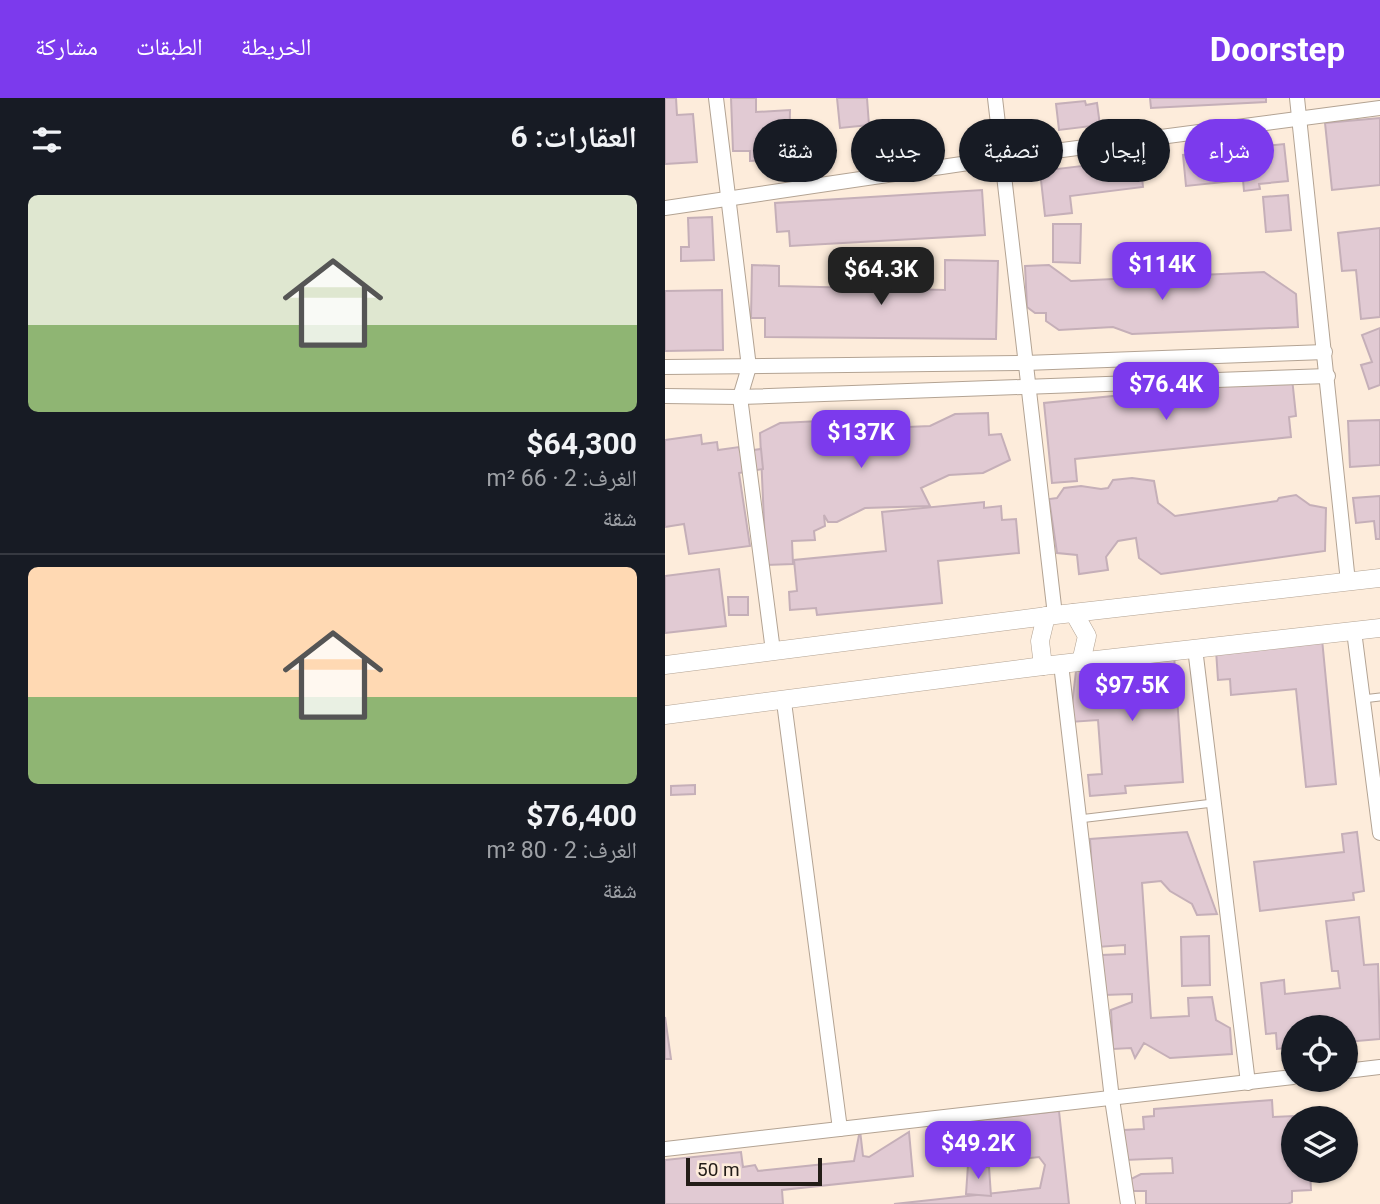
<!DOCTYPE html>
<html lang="ar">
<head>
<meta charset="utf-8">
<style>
  :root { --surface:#171b24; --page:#20242c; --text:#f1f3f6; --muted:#9ea1a6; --line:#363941; --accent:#7c3aed }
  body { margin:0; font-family:Roboto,"Noto Naskh Arabic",sans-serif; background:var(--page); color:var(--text); direction:rtl; height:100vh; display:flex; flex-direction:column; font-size:26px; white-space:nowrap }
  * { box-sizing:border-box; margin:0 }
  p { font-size:23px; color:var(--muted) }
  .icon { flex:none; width:38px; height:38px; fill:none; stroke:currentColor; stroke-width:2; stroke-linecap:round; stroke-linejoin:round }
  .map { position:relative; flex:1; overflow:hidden; direction:ltr }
  .sheet { display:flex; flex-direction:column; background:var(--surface); width:665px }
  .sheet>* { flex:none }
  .banner { position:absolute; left:21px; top:21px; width:588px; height:63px; direction:rtl; display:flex; gap:14px }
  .controls { position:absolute; left:616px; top:917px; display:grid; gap:14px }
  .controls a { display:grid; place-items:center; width:77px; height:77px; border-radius:50%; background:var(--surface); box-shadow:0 2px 5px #0004; font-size:35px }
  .scale { position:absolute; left:21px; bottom:18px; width:136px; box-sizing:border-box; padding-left:7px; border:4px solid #231d17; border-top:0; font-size:19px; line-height:24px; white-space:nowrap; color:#231d17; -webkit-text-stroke:5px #fdecdb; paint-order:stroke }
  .price { position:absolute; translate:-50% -60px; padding:0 16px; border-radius:14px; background:var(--accent); color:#fff; font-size:23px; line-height:46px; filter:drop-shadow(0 2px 4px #0008) }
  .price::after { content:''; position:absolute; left:50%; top:42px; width:21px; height:16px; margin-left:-10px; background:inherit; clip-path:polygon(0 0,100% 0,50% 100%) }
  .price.on { background:#222; color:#fff }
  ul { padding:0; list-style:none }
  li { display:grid; align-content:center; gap:14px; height:371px; padding:0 28px }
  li+li { border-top:2px solid var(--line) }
  li span { display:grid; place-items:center; height:217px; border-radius:10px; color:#555 }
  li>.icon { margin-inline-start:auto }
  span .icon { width:126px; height:126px; fill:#fffc; stroke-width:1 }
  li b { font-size:30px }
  h2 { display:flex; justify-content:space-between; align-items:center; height:84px; padding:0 28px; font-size:30px }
  .tag { padding:0 24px; border-radius:32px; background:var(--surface); box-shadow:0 2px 5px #0004; font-size:24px; line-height:63px }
  .tag.on { background:var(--accent); color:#fff }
  header { display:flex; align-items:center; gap:42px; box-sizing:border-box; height:98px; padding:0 35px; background:var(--accent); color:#fff }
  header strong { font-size:33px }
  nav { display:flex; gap:38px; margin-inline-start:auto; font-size:24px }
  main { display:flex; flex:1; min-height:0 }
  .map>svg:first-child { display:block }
  .building { fill:#e1cad3; stroke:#c5afb8; stroke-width:2 }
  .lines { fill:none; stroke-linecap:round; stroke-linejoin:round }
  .service-casing { stroke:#b3a393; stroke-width:9 }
  .minor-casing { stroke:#b3a393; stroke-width:16 }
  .tertiary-casing { stroke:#b3a393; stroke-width:19 }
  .service { stroke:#fff; stroke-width:7 }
  .minor { stroke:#fff; stroke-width:14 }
  .tertiary { stroke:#fff; stroke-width:18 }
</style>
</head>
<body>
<header>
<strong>Doorstep</strong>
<nav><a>الخريطة</a><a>الطبقات</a><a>مشاركة</a></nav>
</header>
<main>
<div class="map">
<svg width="715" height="1106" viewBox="0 0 715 1106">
  <rect width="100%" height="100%" fill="#fdecdb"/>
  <g class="building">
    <polygon points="0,0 11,0 12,17 28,16 32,64 0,66"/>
    <polygon points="66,0 91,0 91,14 125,12 124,61 85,63 85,53 68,53"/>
    <polygon points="172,0 202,0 204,27 175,30"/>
    <polygon points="485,0 601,0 601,4 486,10"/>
    <polygon points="420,3 421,7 432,5 435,27 394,32 391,6"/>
    <polygon points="715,20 715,87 667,92 660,25"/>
    <polygon points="619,46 623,83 594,86 595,91 579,93 578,82 521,88 518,57"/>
    <polygon points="475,61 478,89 405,98 407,115 380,118 375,73"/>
    <polygon points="317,92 320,137 125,148 124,133 112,134 110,105"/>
    <polygon points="623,97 626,132 601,134 598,99"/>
    <polygon points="47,119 49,162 16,163 16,149 24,149 23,120"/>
    <polygon points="388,126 416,126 415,165 388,164"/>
    <polygon points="715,130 715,219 696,221 691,172 677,173 673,135"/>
    <polygon points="280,162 333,163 331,241 100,239 100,220 86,220 87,167 114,168 114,188 280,192"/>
    <polygon points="384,167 406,183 599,174 631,196 633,229 467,236 448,229 394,232 381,223 381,215 370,215 362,209 360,168"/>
    <polygon points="57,192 58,252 0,253 0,193"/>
    <polygon points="715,230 715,287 704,291 696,267 707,264 697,237"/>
    <polygon points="627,280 631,318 624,319 626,339 410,361 412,383 387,385 379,305"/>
    <polygon points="323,315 324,337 336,336 345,362 318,375 284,377 256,390 265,408 200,410 172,424 163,424 159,417 160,428 149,433 150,442 127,443 128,466 101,467 95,335 115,325 237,319 242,329 265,328 290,316"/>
    <polygon points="715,322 715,367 685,369 683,323"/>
    <polygon points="36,337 37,346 52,344 53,352 74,349 75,354 96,351 98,371 74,375 85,448 24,456 19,426 0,429 0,342"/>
    <polygon points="467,380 489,383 493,405 510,418 612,403 614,400 631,397 645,407 661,410 660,453 496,476 474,460 471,440 453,443 441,459 443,472 414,476 412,457 392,455 384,401 392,400 399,390 416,388 436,391 443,390 448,382"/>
    <polygon points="715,398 715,441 711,441 709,423 691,425 688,400"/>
    <polygon points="319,404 319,410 336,408 337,422 351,421 354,455 273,463 277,505 152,517 151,510 125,512 124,494 132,493 129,462 221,453 217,414"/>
    <polygon points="54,471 61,528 0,535 0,478"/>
    <polygon points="63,499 83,499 83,517 64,517"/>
    <polygon points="657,541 671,686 641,689 631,591 566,597 565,581 553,582 551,552"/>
    <polygon points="509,557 518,684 460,688 461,695 425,698 423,677 437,676 433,622 405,624 411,573"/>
    <polygon points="30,687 30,696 6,697 6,688"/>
    <polygon points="522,734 552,816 532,817 527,806 505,793 496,783 477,785 486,920 524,918 523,900 547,899 551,922 565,930 567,956 505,960 479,945 470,960 466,950 448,951 446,912 467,904 467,896 439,897 437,857 460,856 460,847 432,849 425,741"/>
    <polygon points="692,734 699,793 688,795 689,802 595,813 589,764 679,754 677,736"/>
    <polygon points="694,819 699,867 713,866 715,941 681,944 681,929 628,929 628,949 612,951 611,935 601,936 596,885 619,882 620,896 675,890 673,873 667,873 661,823"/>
    <polygon points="544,838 545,887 517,888 516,839"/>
    <polygon points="0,919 6,961 0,961"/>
    <polygon points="607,1002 608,1019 629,1018 628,1073 645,1073 646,1092 627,1093 627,1104 623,1106 481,1106 481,1093 467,1093 466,1081 476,1076 508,1075 507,1060 460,1062 459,1032 479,1031 478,1019 489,1018 489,1011"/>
    <polygon points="394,1013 404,1106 229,1106 375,1090 380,1067 374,1059 310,1066 302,1053 276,1048 274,1026"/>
    <polygon points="195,1032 198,1058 204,1059 244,1034 248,1078 117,1092 118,1106 0,1106 0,1062 76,1054 78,1069 90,1067 93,1073 189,1063"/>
    <polygon points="303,1067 324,1069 326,1098 301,1096"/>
  </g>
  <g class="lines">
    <defs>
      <g id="service">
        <polyline points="698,601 715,599"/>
        <polyline points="414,721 548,705"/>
      </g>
      <g id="minor">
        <polyline points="51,0 84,269 75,299 108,553"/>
        <polyline points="330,0 390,517"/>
        <polyline points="632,0 683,484"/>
        <polyline points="0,110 337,60 715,10"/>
        <polyline points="0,269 360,265 660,254"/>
        <polyline points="0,298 75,299 663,278"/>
        <polyline points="689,533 715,735"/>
        <polyline points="530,550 583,985"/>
        <polyline points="396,566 447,1001 463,1106"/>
        <polyline points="119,604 175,1031"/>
        <polyline points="681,973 715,969"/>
        <polyline points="0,1051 628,979"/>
      </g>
      <g id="tertiary">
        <polyline points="409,515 422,538 416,564"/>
        <polyline points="0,567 390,517 715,480"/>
        <polyline points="378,568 375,543 381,518"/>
        <polyline points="0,617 378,568 715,530"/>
      </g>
    </defs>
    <use href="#service" class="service-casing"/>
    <use href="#minor" class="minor-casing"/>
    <use href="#tertiary" class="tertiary-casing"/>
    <use href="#service" class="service"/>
    <use href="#minor" class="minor"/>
    <use href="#tertiary" class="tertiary"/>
  </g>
</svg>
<div class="controls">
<a><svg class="icon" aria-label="locate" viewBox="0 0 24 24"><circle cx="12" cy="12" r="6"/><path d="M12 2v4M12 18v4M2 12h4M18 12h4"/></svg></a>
<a><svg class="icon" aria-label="layers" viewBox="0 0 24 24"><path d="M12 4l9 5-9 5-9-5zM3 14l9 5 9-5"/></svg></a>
</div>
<div class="scale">50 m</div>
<b class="price" style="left:497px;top:204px">$114K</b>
<b class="price on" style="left:216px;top:209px">$64.3K</b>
<b class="price" style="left:501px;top:324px">$76.4K</b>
<b class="price" style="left:196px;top:372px">$137K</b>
<b class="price" style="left:467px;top:625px">$97.5K</b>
<b class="price" style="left:313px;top:1083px">$49.2K</b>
<div class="banner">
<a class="tag on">شراء</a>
<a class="tag">إيجار</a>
<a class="tag">تصفية</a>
<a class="tag">جديد</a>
<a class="tag">شقة</a>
</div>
</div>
<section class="sheet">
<h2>العقارات: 6<svg class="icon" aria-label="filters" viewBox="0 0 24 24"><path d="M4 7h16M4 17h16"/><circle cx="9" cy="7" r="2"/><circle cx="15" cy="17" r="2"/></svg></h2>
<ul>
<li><span style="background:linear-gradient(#dfe7d0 60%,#8fb573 0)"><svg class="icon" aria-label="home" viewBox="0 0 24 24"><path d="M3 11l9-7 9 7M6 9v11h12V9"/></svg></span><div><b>$64,300</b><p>الغرف: 2 · 66 m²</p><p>شقة</p></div></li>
<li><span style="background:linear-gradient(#ffd9b3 60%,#8fb573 0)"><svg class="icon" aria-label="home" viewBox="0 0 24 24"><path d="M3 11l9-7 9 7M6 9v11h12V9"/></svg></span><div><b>$76,400</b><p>الغرف: 2 · 80 m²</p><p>شقة</p></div></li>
</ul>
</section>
</main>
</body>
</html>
